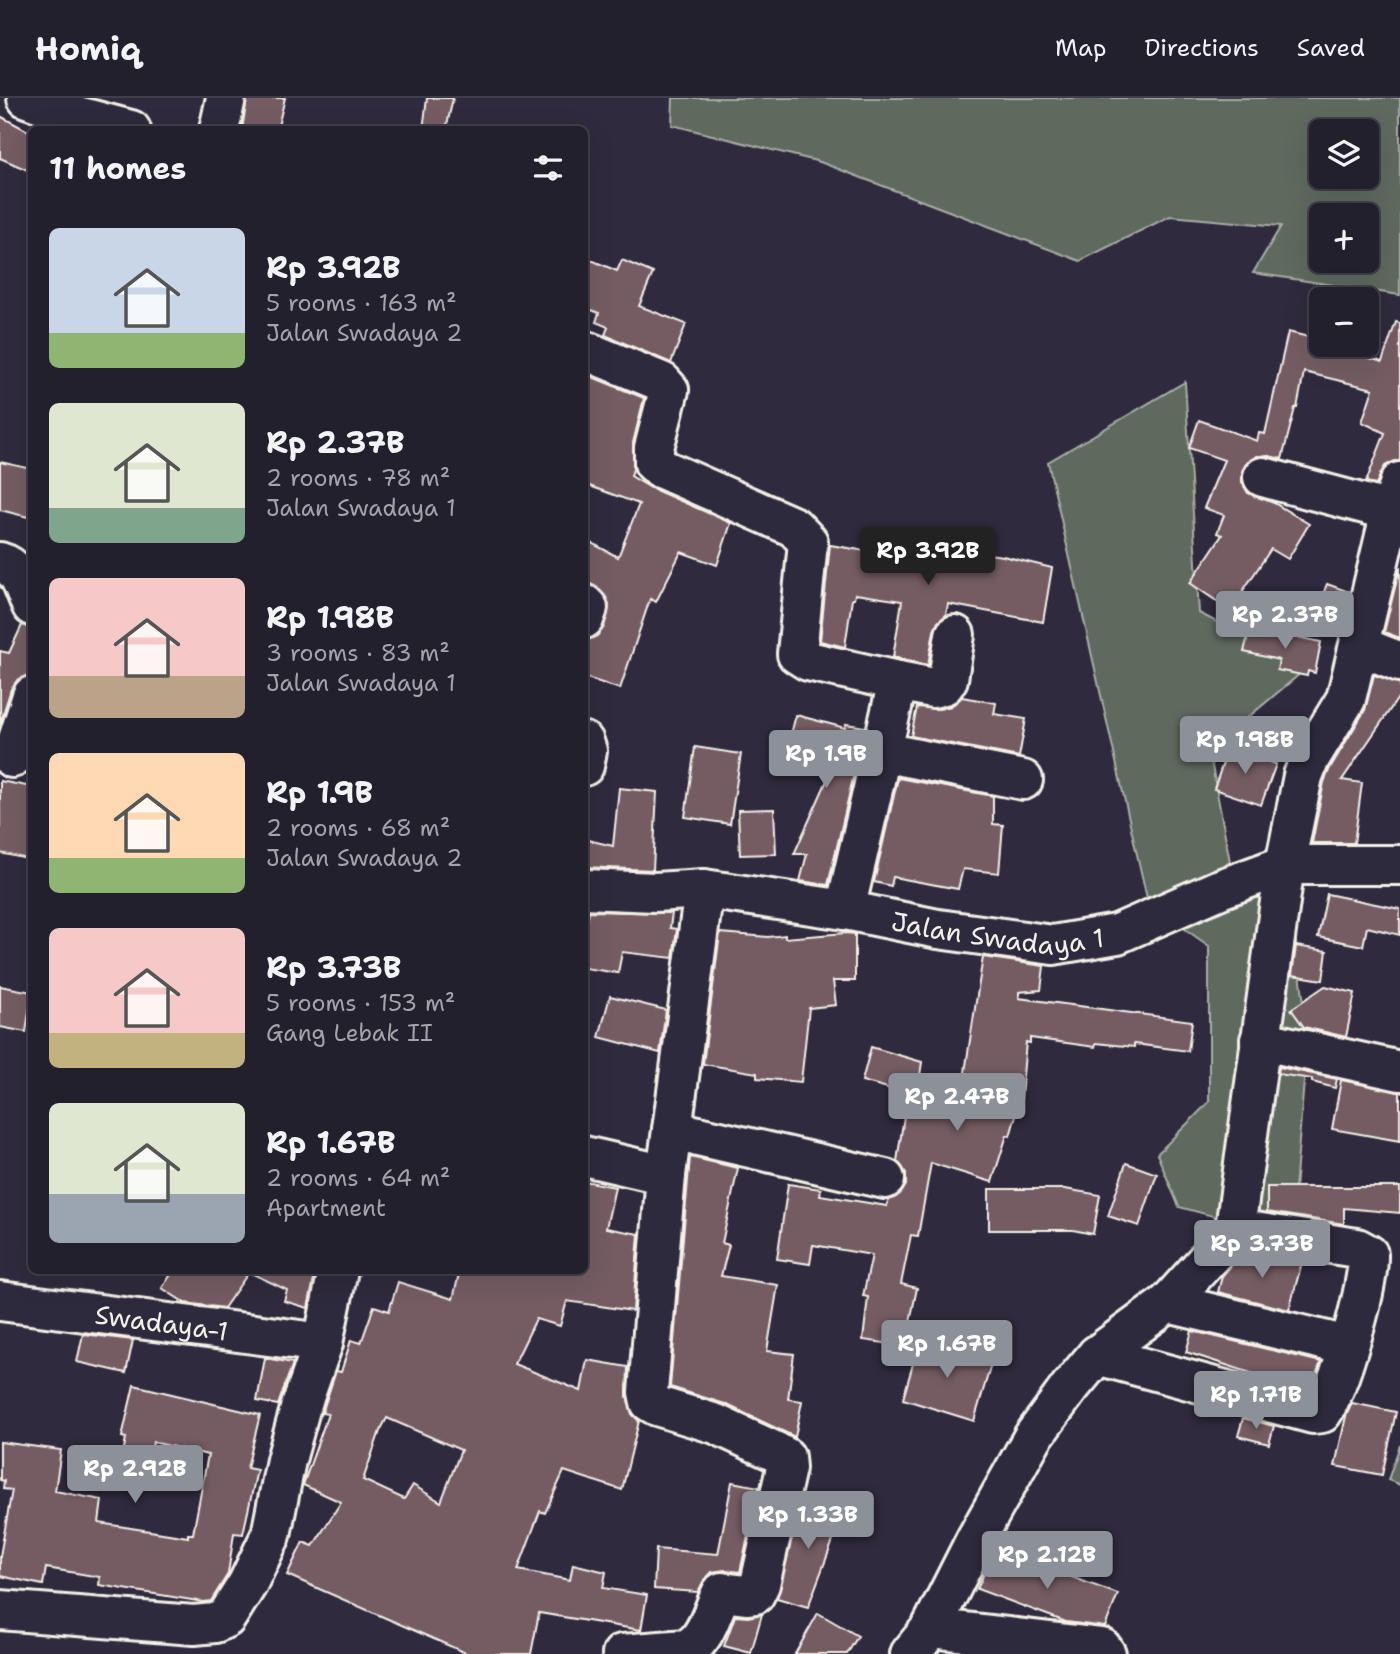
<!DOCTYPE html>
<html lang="en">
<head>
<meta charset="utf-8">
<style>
  :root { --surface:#23202e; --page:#2f2d3a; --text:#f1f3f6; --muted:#a3a3aa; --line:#403e4a; --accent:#8c9099 }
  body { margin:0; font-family:"Shantell Sans",sans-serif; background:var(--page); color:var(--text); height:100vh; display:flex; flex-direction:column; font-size:26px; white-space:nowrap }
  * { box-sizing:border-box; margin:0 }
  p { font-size:23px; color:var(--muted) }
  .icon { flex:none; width:38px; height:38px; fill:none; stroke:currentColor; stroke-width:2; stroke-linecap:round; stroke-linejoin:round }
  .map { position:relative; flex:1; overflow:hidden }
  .sheet { position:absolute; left:28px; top:28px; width:560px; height:1148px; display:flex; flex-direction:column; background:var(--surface); border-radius:10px; box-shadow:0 7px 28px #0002,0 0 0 2px var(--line) }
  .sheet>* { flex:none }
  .buttons { position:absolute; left:1309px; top:21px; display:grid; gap:14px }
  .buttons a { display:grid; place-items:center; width:70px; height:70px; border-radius:10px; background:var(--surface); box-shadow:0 7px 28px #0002,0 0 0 2px var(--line); font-size:35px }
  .price { position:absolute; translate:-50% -60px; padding:0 16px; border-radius:7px; background:var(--accent); color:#fff; font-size:23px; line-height:46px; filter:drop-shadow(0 2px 4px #0008) }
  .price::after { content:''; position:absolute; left:50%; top:42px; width:21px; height:16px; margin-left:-10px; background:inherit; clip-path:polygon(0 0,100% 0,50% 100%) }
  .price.current { background:#222; color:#fff }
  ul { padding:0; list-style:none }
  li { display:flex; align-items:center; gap:21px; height:175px; padding:0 21px }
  li span { display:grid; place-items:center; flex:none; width:196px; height:140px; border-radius:10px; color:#555 }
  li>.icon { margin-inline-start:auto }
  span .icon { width:84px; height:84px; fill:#fffc; stroke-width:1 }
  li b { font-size:30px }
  h2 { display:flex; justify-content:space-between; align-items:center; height:84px; padding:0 21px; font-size:30px }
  header { display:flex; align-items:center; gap:42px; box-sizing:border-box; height:98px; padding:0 35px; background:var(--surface); border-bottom:2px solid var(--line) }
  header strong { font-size:33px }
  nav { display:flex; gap:38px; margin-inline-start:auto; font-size:24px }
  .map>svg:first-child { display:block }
  .green { fill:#5e6a5f; stroke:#a9aea4; stroke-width:2; fill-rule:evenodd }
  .building { fill:#745c64; stroke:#f4f1e8; stroke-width:2; fill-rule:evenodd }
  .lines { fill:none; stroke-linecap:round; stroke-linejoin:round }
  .minor-casing { stroke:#f4f1e8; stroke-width:44 }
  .minor { stroke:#2f2a3d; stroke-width:38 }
  .labels { text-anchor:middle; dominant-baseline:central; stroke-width:5; stroke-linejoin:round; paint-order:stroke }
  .street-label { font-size:26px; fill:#f4f1e8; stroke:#2f2a3d }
</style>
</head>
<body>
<header>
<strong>Homiq</strong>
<nav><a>Map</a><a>Directions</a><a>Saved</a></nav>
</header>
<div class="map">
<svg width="1400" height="1556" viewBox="0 0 1400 1556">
  <rect width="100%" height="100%" fill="#2f2a3d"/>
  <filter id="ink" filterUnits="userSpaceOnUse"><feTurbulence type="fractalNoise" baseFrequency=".0143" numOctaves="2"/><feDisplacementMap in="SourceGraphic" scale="14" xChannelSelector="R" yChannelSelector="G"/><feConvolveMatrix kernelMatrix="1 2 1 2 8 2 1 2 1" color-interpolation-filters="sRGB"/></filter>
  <g filter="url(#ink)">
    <g class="green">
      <path d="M673 0H1400V197L1253 175 1281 128 1170 118 1080 163 820 64 672 27ZM1321 33H1367V79H1321ZM1321 117H1367V163H1321Z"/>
      <polygon points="1185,284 1199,515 1307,570 1209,652 1231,769 1289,793 1308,935 1291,1139 1179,1109 1157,1056 1209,1004 1209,848 1148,805 1048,364"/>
      <polygon points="1400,1347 1400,1387 1388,1382"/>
    </g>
    <g class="building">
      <polygon points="247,0 285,0 277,32 242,32"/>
      <polygon points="427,0 453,0 446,32 423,32"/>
      <polygon points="0,18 32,35 32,74 0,60"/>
      <polygon points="584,159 617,173 622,162 653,175 639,208 686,226 671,265 605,237 608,229 596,224 599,215 584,209"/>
      <polygon points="1396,224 1400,225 1400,363 1395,363 1385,368 1376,386 1366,384 1385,335 1362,324 1373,291 1304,274 1297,310 1295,310 1282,361 1269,358 1257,358 1247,364 1242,373 1242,384 1248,395 1274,405 1309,426 1288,461 1271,451 1230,512 1190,485 1222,437 1217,435 1224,417 1204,410 1224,362 1189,350 1199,322 1257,343 1259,335 1265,336 1288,234 1321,242 1321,247 1343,247 1342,251 1382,264"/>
      <polygon points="587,277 644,300 633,345 633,371 631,378 651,390 731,425 717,467 681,454 656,504 650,501 620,591 584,579 584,542 597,538 604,529 609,506 599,491 584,485 584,441 618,459 639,406 584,386 584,281"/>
      <polygon points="0,364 32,371 32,420 0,412"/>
      <polygon points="874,432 933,437 932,448 1003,458 1052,470 1043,524 948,506 946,517 938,524 934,533 928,567 893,559 902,503 855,496 854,501 852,501 845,549 820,543 830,447 872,454"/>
      <polygon points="1400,469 1400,540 1384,534"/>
      <polygon points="1327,486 1349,494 1339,537 1311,527"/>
      <polygon points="22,527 32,530 32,577 18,581 11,591 0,626 0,553 9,555"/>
      <polygon points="1250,529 1321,544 1315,575 1308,573 1307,578 1277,572 1279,562 1244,554"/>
      <polygon points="1374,577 1400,585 1400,597 1342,682 1362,685 1354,745 1312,745 1324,684 1330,670 1365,612"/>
      <polygon points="962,599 996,605 994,616 1026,621 1019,659 911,638 917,609 939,611 951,608"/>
      <polygon points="796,617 845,630 846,626 865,629 828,787 800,783 807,756 794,756 834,667 786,655"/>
      <polygon points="695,649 741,656 730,726 685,719"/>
      <polygon points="1228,650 1276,666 1261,707 1214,691"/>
      <polygon points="898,680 993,698 993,726 1003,727 999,775 963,771 958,791 893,779 891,788 874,784"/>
      <polygon points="0,683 32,689 32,762 0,755"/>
      <polygon points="619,690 657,694 653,772 584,769 584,741 613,748"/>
      <polygon points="774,711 776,756 740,757 738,712"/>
      <polygon points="1327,796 1400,811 1400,837 1367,829 1363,848 1318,839"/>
      <polygon points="589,813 672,815 670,830 677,831 673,860 622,854 618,875 584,870 584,840"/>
      <polygon points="720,835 768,839 785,837 785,840 846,835 855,836 855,883 833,883 836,907 809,910 801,984 757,980 757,975 703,966"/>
      <polygon points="1296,848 1327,853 1323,882 1292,877"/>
      <polygon points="983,859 1044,868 1041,892 1019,894 1019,900 1192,923 1188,953 1134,946 1134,949 1096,945 1095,949 1030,940 1030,945 1026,944 1021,1000 1010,1038 1007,1037 992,1084 931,1065 918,1138 911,1137 901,1186 917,1190 905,1248 863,1242 868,1199 863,1198 872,1157 813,1147 810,1166 777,1161 788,1086 821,1091 820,1097 887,1108 888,1102 901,1095 906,1087 906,1075 897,1063 907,999 960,1006"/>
      <polygon points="0,888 32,894 26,934 0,929"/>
      <polygon points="1325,888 1355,895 1346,939 1304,929 1291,911"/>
      <polygon points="610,898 666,912 660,955 599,939"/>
      <polygon points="871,949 922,964 917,998 862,983"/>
      <polygon points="1279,969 1337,981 1335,990 1312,984 1312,981 1278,976"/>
      <polygon points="1341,982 1400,994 1400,1043 1332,1031"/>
      <polygon points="690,1059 738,1070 722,1145 729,1147 721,1178 778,1187 767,1253 794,1256 788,1301 802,1303 795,1339 725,1306 670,1289"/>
      <polygon points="1126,1065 1157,1076 1139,1128 1108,1118"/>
      <path d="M584 1083 615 1089 606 1130 639 1136 633 1213 567 1203 560 1228 536 1221 514 1266 581 1293 587 1262 628 1269 627 1298 632 1316 639 1323 622 1392 564 1373 545 1415 540 1413 518 1472 570 1482 573 1466 606 1474 603 1490 647 1497 641 1532 539 1515 531 1556H468L287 1477 303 1444 313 1448 341 1404 303 1387 328 1316 322 1315 336 1273 341 1274 351 1242 361 1245 374 1208 389 1213 398 1184 453 1201 460 1172H584ZM387 1320 461 1352 441 1404 413 1387 404 1401 363 1382 380 1333Z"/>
      <polygon points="1267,1089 1400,1089 1400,1115 1344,1110 1344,1126 1267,1114"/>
      <polygon points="989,1091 1065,1091 1100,1097 1093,1136 1073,1132 989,1132"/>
      <polygon points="1243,1154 1302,1164 1289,1212 1218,1194 1222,1178"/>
      <polygon points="174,1172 316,1172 308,1210 284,1203 287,1192 249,1174 224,1210 185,1205 162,1190"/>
      <polygon points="1192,1233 1321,1264 1311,1290 1285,1286 1186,1254"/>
      <polygon points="83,1236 133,1242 126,1275 77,1264"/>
      <polygon points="920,1241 992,1263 974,1323 903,1301"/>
      <polygon points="265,1260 293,1265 278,1307 257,1303"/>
      <polygon points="134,1287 260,1317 247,1370 257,1372 243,1436 234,1435 228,1476 211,1503 204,1504 99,1487 100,1479 46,1470 43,1487 0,1478 0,1458 12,1392 3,1391 4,1383 0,1382 0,1344 61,1352 55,1393 102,1402 99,1425 188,1439 188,1436 193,1436 208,1357 153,1344 147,1376 120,1371 126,1340 122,1339"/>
      <polygon points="1352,1305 1396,1314 1382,1377 1335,1368 1346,1318"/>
      <polygon points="1243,1320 1274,1328 1269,1346 1238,1338"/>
      <polygon points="732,1384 759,1389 740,1474 725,1472 712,1474 703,1484 698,1494 654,1491 656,1451 718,1456"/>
      <polygon points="802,1399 843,1416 808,1509 777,1500"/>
      <polygon points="995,1451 1118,1496 1105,1529 1066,1524 977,1491"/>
      <polygon points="818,1515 858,1538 847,1556 795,1556"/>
      <polygon points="762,1516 751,1555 724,1548 735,1518 748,1519"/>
    </g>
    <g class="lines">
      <defs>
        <g id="minor">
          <polyline points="27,0 74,17 131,32"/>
          <polyline points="219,32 226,0"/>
          <polyline points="584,252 662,284 669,292 654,350 654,365 660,370 794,429 808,444 797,556 808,563 898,583 845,812"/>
          <polyline points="1263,379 1391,413"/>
          <path d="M0 464C22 470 23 491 32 508"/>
          <polyline points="584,506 588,510 584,521"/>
          <polyline points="1360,548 1400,564"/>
          <polyline points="898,583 933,590 944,587 948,581 955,537"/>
          <polyline points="584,644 587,653 584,668"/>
          <polyline points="882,654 1023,682"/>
          <polyline points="12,660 32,598"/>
          <path id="s1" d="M584 791 655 794 704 791 845 812 938 831 1053 847 1117 836 1220 791 1285 767H1400"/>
          <polyline points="1260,942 1400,973"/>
          <polyline points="672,1032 885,1081"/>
          <polyline points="584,1058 666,1077"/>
          <path id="s2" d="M0 1203 323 1245"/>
          <polyline points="1168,1205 1348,1248"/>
          <path d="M1097 1257 1313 1316 1322 1315C1340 1289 1369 1188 1368 1156L1357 1150 1235 1131"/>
          <polyline points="0,1512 194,1527 215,1525 226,1520 248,1485 271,1437 286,1362 300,1311 323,1245 338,1172"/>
          <polyline points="931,1530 1102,1550 1106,1556"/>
          <path d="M622 1556 686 1551C707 1543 712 1512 722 1494L746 1497 755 1496 760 1486 786 1370 785 1359 776 1354 716 1326 657 1308 650 1304 648 1294 666 1077 704 791"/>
          <polyline points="910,1556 931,1530 976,1441 1033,1339 1070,1289 1097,1257 1168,1205 1235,1131 1285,767 1303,678 1310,660 1346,601 1391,413 1400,384"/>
        </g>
      </defs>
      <use href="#minor" class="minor-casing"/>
      <use href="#minor" class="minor"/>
    </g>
  </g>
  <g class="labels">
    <g class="street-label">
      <text stroke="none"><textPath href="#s1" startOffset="418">Jalan Swadaya 1</textPath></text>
      <text stroke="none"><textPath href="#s2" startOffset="163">Swadaya-1</textPath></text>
    </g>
  </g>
</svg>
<div class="buttons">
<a><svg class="icon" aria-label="layers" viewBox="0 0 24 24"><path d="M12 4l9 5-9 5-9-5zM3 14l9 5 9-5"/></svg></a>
<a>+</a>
<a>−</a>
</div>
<b class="price current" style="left:928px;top:489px">Rp 3.92B</b>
<b class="price" style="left:1285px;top:553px">Rp 2.37B</b>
<b class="price" style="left:1245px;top:678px">Rp 1.98B</b>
<b class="price" style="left:826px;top:692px">Rp 1.9B</b>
<b class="price" style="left:957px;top:1035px">Rp 2.47B</b>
<b class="price" style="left:1262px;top:1182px">Rp 3.73B</b>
<b class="price" style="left:947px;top:1282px">Rp 1.67B</b>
<b class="price" style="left:1256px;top:1333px">Rp 1.71B</b>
<b class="price" style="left:135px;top:1407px">Rp 2.92B</b>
<b class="price" style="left:808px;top:1453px">Rp 1.33B</b>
<b class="price" style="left:1047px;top:1493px">Rp 2.12B</b>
<section class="sheet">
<h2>11 homes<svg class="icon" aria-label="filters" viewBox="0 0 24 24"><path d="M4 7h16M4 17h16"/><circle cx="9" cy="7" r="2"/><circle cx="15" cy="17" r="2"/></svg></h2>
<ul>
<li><span style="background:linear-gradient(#c9d6e8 75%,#8fb573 0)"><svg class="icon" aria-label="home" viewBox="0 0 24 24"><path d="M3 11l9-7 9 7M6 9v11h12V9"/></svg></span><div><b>Rp 3.92B</b><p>5 rooms · 163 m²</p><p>Jalan Swadaya 2</p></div></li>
<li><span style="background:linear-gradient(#dfe7d0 75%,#7fa58c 0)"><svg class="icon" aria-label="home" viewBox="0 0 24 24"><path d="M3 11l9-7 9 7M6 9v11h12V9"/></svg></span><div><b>Rp 2.37B</b><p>2 rooms · 78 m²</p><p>Jalan Swadaya 1</p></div></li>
<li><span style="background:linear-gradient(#f6c9c9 70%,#b9a48a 0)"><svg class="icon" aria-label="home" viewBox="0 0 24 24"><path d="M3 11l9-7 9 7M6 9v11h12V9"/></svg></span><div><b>Rp 1.98B</b><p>3 rooms · 83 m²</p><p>Jalan Swadaya 1</p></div></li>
<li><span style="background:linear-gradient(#ffd9b3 75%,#8fb573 0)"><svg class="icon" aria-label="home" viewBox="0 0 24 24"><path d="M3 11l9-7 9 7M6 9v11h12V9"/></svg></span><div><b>Rp 1.9B</b><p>2 rooms · 68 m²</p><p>Jalan Swadaya 2</p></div></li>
<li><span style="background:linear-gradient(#f6c9c9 75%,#c2b280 0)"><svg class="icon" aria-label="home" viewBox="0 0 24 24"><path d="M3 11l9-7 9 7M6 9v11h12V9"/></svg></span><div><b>Rp 3.73B</b><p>5 rooms · 153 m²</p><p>Gang Lebak II</p></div></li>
<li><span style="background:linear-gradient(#dfe7d0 65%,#9aa5b1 0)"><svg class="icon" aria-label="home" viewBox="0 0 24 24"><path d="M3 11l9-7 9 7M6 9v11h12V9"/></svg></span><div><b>Rp 1.67B</b><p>2 rooms · 64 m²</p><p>Apartment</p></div></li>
</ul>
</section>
</div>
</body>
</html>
